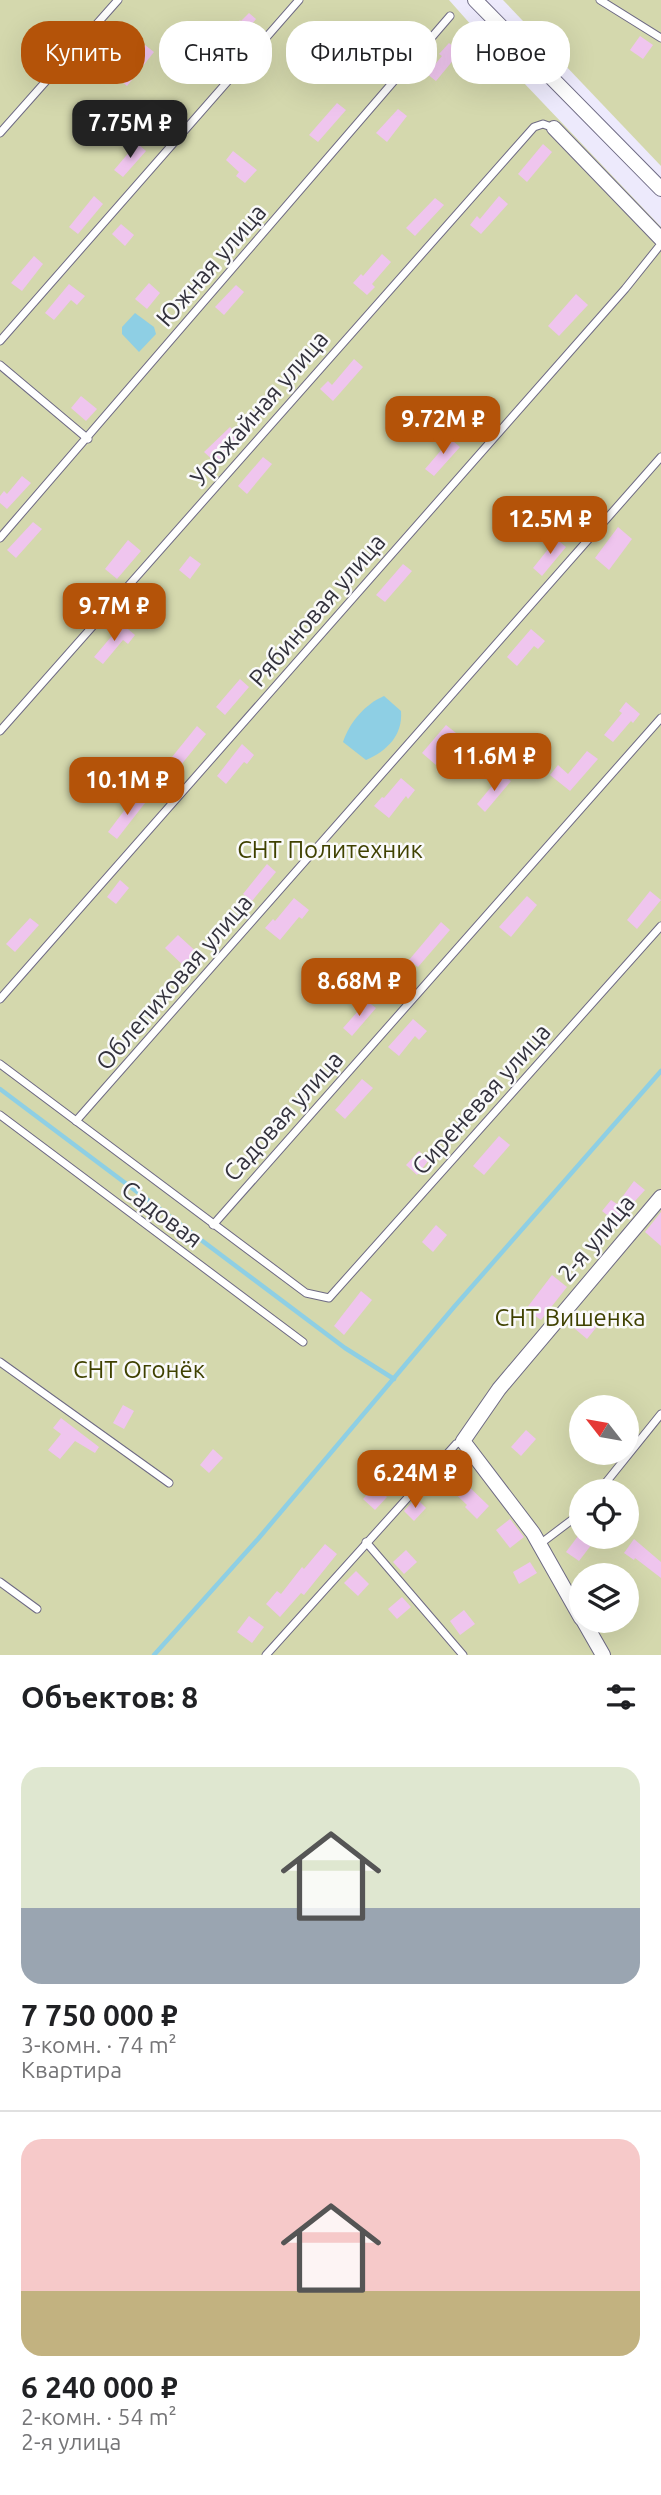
<!DOCTYPE html>
<html lang="ru">
<head>
<meta charset="utf-8">
<style>
  :root { --surface:#fff; --page:#f2f2f2; --text:#202124; --muted:#757577; --line:#e0e0e0; --accent:#b45309 }
  body { margin:0; font-family:Ubuntu,sans-serif; background:var(--page); color:var(--text); height:100vh; display:flex; flex-direction:column; font-size:26px; white-space:nowrap }
  * { box-sizing:border-box; margin:0 }
  p { font-size:23px; color:var(--muted) }
  .icon { flex:none; width:38px; height:38px; fill:none; stroke:currentColor; stroke-width:2; stroke-linecap:round; stroke-linejoin:round }
  .map { position:relative; height:1655px; overflow:hidden }
  .details { display:flex; flex-direction:column; background:var(--surface); flex:1 }
  .details>* { flex:none }
  .banner { position:absolute; left:21px; top:21px; width:620px; height:63px; display:flex; gap:14px }
  .needle { width:46px; rotate:301deg }
  .buttons { position:absolute; left:569px; top:1395px; display:grid; gap:14px }
  .buttons a { display:grid; place-items:center; width:70px; height:70px; border-radius:50%; background:var(--surface); box-shadow:0 7px 28px #0002; font-size:35px }
  .price { position:absolute; translate:-50% -60px; padding:0 16px; border-radius:14px; background:var(--accent); color:#fff; font-size:23px; line-height:46px; filter:drop-shadow(0 2px 4px #0008) }
  .price::after { content:''; position:absolute; left:50%; top:42px; width:21px; height:16px; margin-left:-10px; background:inherit; clip-path:polygon(0 0,100% 0,50% 100%) }
  .price.on { background:#222; color:#fff }
  ul { padding:0; list-style:none }
  li { display:grid; align-content:center; gap:14px; height:371px; padding:0 21px }
  li+li { border-top:2px solid var(--line) }
  li span { display:grid; place-items:center; height:217px; border-radius:21px; color:#555 }
  li>.icon { margin-inline-start:auto }
  span .icon { width:126px; height:126px; fill:#fffc; stroke-width:1 }
  li b { font-size:30px }
  h2 { display:flex; justify-content:space-between; align-items:center; height:84px; padding:0 21px; font-size:30px }
  .tag { padding:0 24px; border-radius:28px; background:var(--surface); box-shadow:0 7px 28px #0002; font-size:24px; line-height:63px }
  .tag.on { background:var(--accent); color:#fff }
  .map>svg:first-child { display:block }
  .green { fill:#d4d8ad; fill-rule:evenodd }
  .water { fill:#8ecfe4 }
  .lines { fill:none; stroke-linecap:round; stroke-linejoin:round }
  .stream { stroke:#8ecfe4; stroke-width:4.5 }
  .building { fill:#efc5ee }
  .service-casing { stroke:#6e6a84; stroke-width:9 }
  .minor-casing { stroke:#6e6a84; stroke-width:16 }
  .service { stroke:#fff; stroke-width:7 }
  .minor { stroke:#fff; stroke-width:14 }
  .labels { text-anchor:middle; dominant-baseline:central; stroke-width:5; stroke-linejoin:round; paint-order:stroke }
  .street-label { font-size:24px; fill:#33323d; stroke:#fafafa }
  .park-label { font-size:24px; fill:#3f4100; stroke:#fafafa }
</style>
</head>
<body>
<div class="map">
<svg width="661" height="1655" viewBox="0 0 661 1655">
  <rect width="100%" height="100%" fill="#edeafc"/>
  <g class="green">
    <path d="M0 0H449L504 62 661 227V1655H0ZM581 1407H626V1452H581ZM581 1491H626V1536H581ZM581 1575H626V1620H581Z"/>
    <polygon points="503,0 661,0 661,166"/>
  </g>
  <g class="water">
    <polygon points="135,313 154,327 156,334 139,352 122,334 122,327"/>
    <path d="M384 696 401 711C403 735 387 751 366 760L343 742C349 723 365 704 384 696Z"/>
  </g>
  <g class="lines">
    <g class="stream">
      <polyline points="0,1089 345,1348 394,1379"/>
      <polyline points="154,1655 258,1539 454,1307 661,1071"/>
    </g>
  </g>
  <g class="building">
    <polygon points="249,13 256,19 222,61 213,54 240,20 241,21"/>
    <polygon points="640,36 653,45 643,59 630,50"/>
    <polygon points="449,43 460,52 436,81 427,74 442,56 439,54"/>
    <polygon points="145,45 154,52 127,86 118,78"/>
    <polygon points="337,103 346,110 318,142 309,135"/>
    <polygon points="398,109 407,116 387,142 376,133"/>
    <polygon points="137,143 146,151 123,177 114,170"/>
    <polygon points="543,144 552,152 527,182 518,174"/>
    <polygon points="233,151 257,170 245,183 236,176 239,172 226,160"/>
    <polygon points="94,196 103,204 78,234 69,227"/>
    <polygon points="499,196 508,204 481,234 470,225 477,216 480,219"/>
    <polygon points="435,198 444,205 415,236 406,228"/>
    <polygon points="121,224 134,235 125,246 112,234"/>
    <polygon points="382,254 391,262 372,284 375,287 367,295 353,283 361,274 363,276"/>
    <polygon points="34,256 43,264 22,291 11,283"/>
    <polygon points="149,283 160,293 147,309 135,299"/>
    <polygon points="69,284 85,296 77,305 71,300 54,320 45,313"/>
    <polygon points="236,285 244,292 224,315 215,307"/>
    <polygon points="576,294 588,305 559,336 548,326"/>
    <polygon points="354,359 363,367 333,401 320,389 328,381 332,385"/>
    <polygon points="81,396 97,409 86,421 71,408"/>
    <polygon points="230,427 240,437 216,463 204,452"/>
    <polygon points="447,436 460,447 434,476 425,469 443,448 439,446"/>
    <polygon points="263,457 272,464 247,494 238,486"/>
    <polygon points="22,476 31,483 7,509 0,503 0,496 4,491 7,494"/>
    <polygon points="33,522 42,529 16,558 7,550"/>
    <polygon points="618,527 632,539 609,570 595,558"/>
    <polygon points="553,536 566,547 542,576 533,568 549,548 545,545"/>
    <polygon points="128,540 141,551 117,579 105,569"/>
    <polygon points="190,556 201,564 190,579 179,570"/>
    <polygon points="403,564 412,571 385,602 376,595"/>
    <polygon points="122,624 135,635 128,644 123,640 103,664 94,657"/>
    <polygon points="531,629 545,641 538,649 534,646 517,666 507,657"/>
    <polygon points="240,679 249,687 225,715 216,707"/>
    <polygon points="626,702 640,714 633,723 631,721 613,742 604,735 622,713 619,711"/>
    <polygon points="446,725 461,737 436,765 422,753"/>
    <polygon points="197,726 206,734 181,765 172,757"/>
    <polygon points="242,744 254,755 247,764 244,762 226,784 217,776"/>
    <polygon points="587,751 598,759 570,791 550,775 558,765 568,774"/>
    <polygon points="502,774 511,781 485,812 477,804"/>
    <polygon points="401,778 415,790 408,799 406,796 389,818 374,806 382,797 384,798"/>
    <polygon points="136,795 145,803 117,839 108,832"/>
    <polygon points="267,864 276,872 252,901 243,894"/>
    <polygon points="120,880 129,888 116,904 107,897"/>
    <polygon points="650,891 661,900 637,929 627,920"/>
    <polygon points="527,896 537,905 511,937 499,927"/>
    <polygon points="294,898 309,910 302,919 299,917 280,940 265,928 273,919 275,921"/>
    <polygon points="30,918 39,925 15,952 6,944"/>
    <polygon points="441,922 450,930 418,967 409,960"/>
    <polygon points="178,935 201,956 188,970 165,948"/>
    <polygon points="367,1001 376,1008 352,1036 343,1028"/>
    <polygon points="413,1019 427,1031 419,1040 415,1036 399,1056 388,1047"/>
    <polygon points="362,1079 373,1088 345,1119 335,1110"/>
    <polygon points="499,1136 510,1145 484,1175 473,1166"/>
    <polygon points="419,1151 429,1160 417,1175 406,1165"/>
    <polygon points="634,1181 645,1190 616,1222 602,1211 611,1200 617,1204"/>
    <polygon points="661,1212 661,1246 645,1232"/>
    <polygon points="436,1225 447,1235 433,1252 422,1242"/>
    <polygon points="552,1275 567,1287 541,1320 526,1309"/>
    <polygon points="361,1291 372,1300 344,1335 334,1326"/>
    <polygon points="586,1313 599,1324 587,1339 574,1328"/>
    <polygon points="123,1405 134,1411 124,1429 113,1423"/>
    <polygon points="61,1418 99,1447 95,1453 75,1441 60,1459 48,1450 61,1434 53,1428"/>
    <polygon points="526,1430 536,1439 521,1456 511,1447"/>
    <polygon points="213,1449 223,1458 209,1473 200,1465"/>
    <polygon points="453,1467 465,1479 463,1481 489,1506 477,1519 465,1507 467,1505 441,1480"/>
    <polygon points="375,1486 387,1497 375,1510 363,1499"/>
    <polygon points="416,1498 426,1508 414,1521 404,1511"/>
    <polygon points="510,1519 524,1537 510,1548 496,1530"/>
    <polygon points="578,1536 598,1536 579,1561 566,1552"/>
    <polygon points="634,1539 661,1562 661,1578 635,1558 634,1560 624,1553"/>
    <polygon points="325,1544 337,1554 304,1595 301,1593 280,1617 266,1604 277,1591 281,1594 302,1567 304,1569"/>
    <polygon points="406,1550 417,1562 404,1574 393,1562"/>
    <polygon points="530,1562 537,1573 519,1584 513,1572"/>
    <polygon points="356,1571 369,1584 358,1596 344,1583"/>
    <polygon points="402,1597 411,1607 397,1619 388,1609"/>
    <polygon points="464,1610 475,1624 460,1635 450,1621"/>
    <polygon points="249,1616 264,1627 252,1643 237,1632"/>
  </g>
  <g class="lines">
    <defs>
      <g id="service">
        <polyline points="600,0 661,38"/>
        <polyline points="0,133 118,0"/>
        <polyline points="0,341 299,0"/>
        <polyline points="0,365 88,439"/>
        <polyline points="0,538 450,16"/>
        <polyline points="0,731 534,127 543,124 554,128"/>
        <polyline points="0,999 625,289 661,244"/>
        <polyline points="0,1064 306,1293 329,1298 661,926"/>
        <polyline points="0,1115 303,1342"/>
        <polyline points="76,1121 661,457"/>
        <polyline points="213,1225 661,718"/>
        <polyline points="0,1362 169,1483"/>
        <polyline points="599,1491 661,1414"/>
        <polyline points="366,1542 463,1655"/>
        <polyline points="540,1544 581,1513"/>
        <polyline points="0,1582 37,1609"/>
        <polyline points="266,1655 456,1444 463,1441"/>
      </g>
      <g id="minor">
        <polyline points="475,0 661,189"/>
        <polyline points="554,128 661,239"/>
        <polyline points="581,1618 533,1533 463,1441 499,1389 661,1197"/>
        <polyline points="583,1620 603,1655"/>
      </g>
    </defs>
    <use href="#service" class="service-casing"/>
    <use href="#minor" class="minor-casing"/>
    <use href="#service" class="service"/>
    <use href="#minor" class="minor"/>
  </g>
  <g class="labels">
    <g class="street-label">
      <text transform="translate(211 265) rotate(-49)">Южная улица</text>
      <text transform="translate(259 408) rotate(-49)">Урожайная улица</text>
      <text transform="translate(317 610) rotate(-49)">Рябиновая улица</text>
      <text transform="translate(174 982) rotate(-49)">Облепиховая улица</text>
      <text transform="translate(481 1099) rotate(-48)">Сиреневая улица</text>
      <text transform="translate(283 1116) rotate(-48)">Садовая улица</text>
      <text transform="translate(162 1214) rotate(37)">Садовая</text>
      <text transform="translate(596 1238) rotate(-50)">2-я улица</text>
    </g>
    <g class="park-label">
      <text x="330" y="849">СНТ Политехник</text>
      <text x="570" y="1317">СНТ Вишенка</text>
      <text x="139" y="1369">СНТ Огонёк</text>
    </g>
  </g>
</svg>
<div class="buttons">
<a><svg class="needle" viewBox="-14 -14 28 28"><path d="M0-13l5 13h-10z" fill="#e53935"/><path d="M0 13l5-13h-10z" fill="#757577"/></svg></a>
<a><svg class="icon" aria-label="locate" viewBox="0 0 24 24"><circle cx="12" cy="12" r="6"/><path d="M12 2v4M12 18v4M2 12h4M18 12h4"/></svg></a>
<a><svg class="icon" aria-label="layers" viewBox="0 0 24 24"><path d="M12 4l9 5-9 5-9-5zM3 14l9 5 9-5"/></svg></a>
</div>
<b class="price on" style="left:130px;top:160px">7.75M ₽</b>
<b class="price" style="left:443px;top:456px">9.72M ₽</b>
<b class="price" style="left:550px;top:556px">12.5M ₽</b>
<b class="price" style="left:114px;top:643px">9.7M ₽</b>
<b class="price" style="left:494px;top:793px">11.6M ₽</b>
<b class="price" style="left:127px;top:817px">10.1M ₽</b>
<b class="price" style="left:359px;top:1018px">8.68M ₽</b>
<b class="price" style="left:415px;top:1510px">6.24M ₽</b>
<div class="banner">
<a class="tag on">Купить</a>
<a class="tag">Снять</a>
<a class="tag">Фильтры</a>
<a class="tag">Новое</a>
</div>
</div>
<section class="details">
<h2>Объектов: 8<svg class="icon" aria-label="filters" viewBox="0 0 24 24"><path d="M4 7h16M4 17h16"/><circle cx="9" cy="7" r="2"/><circle cx="15" cy="17" r="2"/></svg></h2>
<ul>
<li><span style="background:linear-gradient(#dfe7d0 65%,#9aa5b1 0)"><svg class="icon" aria-label="home" viewBox="0 0 24 24"><path d="M3 11l9-7 9 7M6 9v11h12V9"/></svg></span><div><b>7 750 000 ₽</b><p>3-комн. · 74 m²</p><p>Квартира</p></div></li>
<li><span style="background:linear-gradient(#f6c9c9 70%,#c2b280 0)"><svg class="icon" aria-label="home" viewBox="0 0 24 24"><path d="M3 11l9-7 9 7M6 9v11h12V9"/></svg></span><div><b>6 240 000 ₽</b><p>2-комн. · 54 m²</p><p>2-я улица</p></div></li>
</ul>
</section>
</body>
</html>
